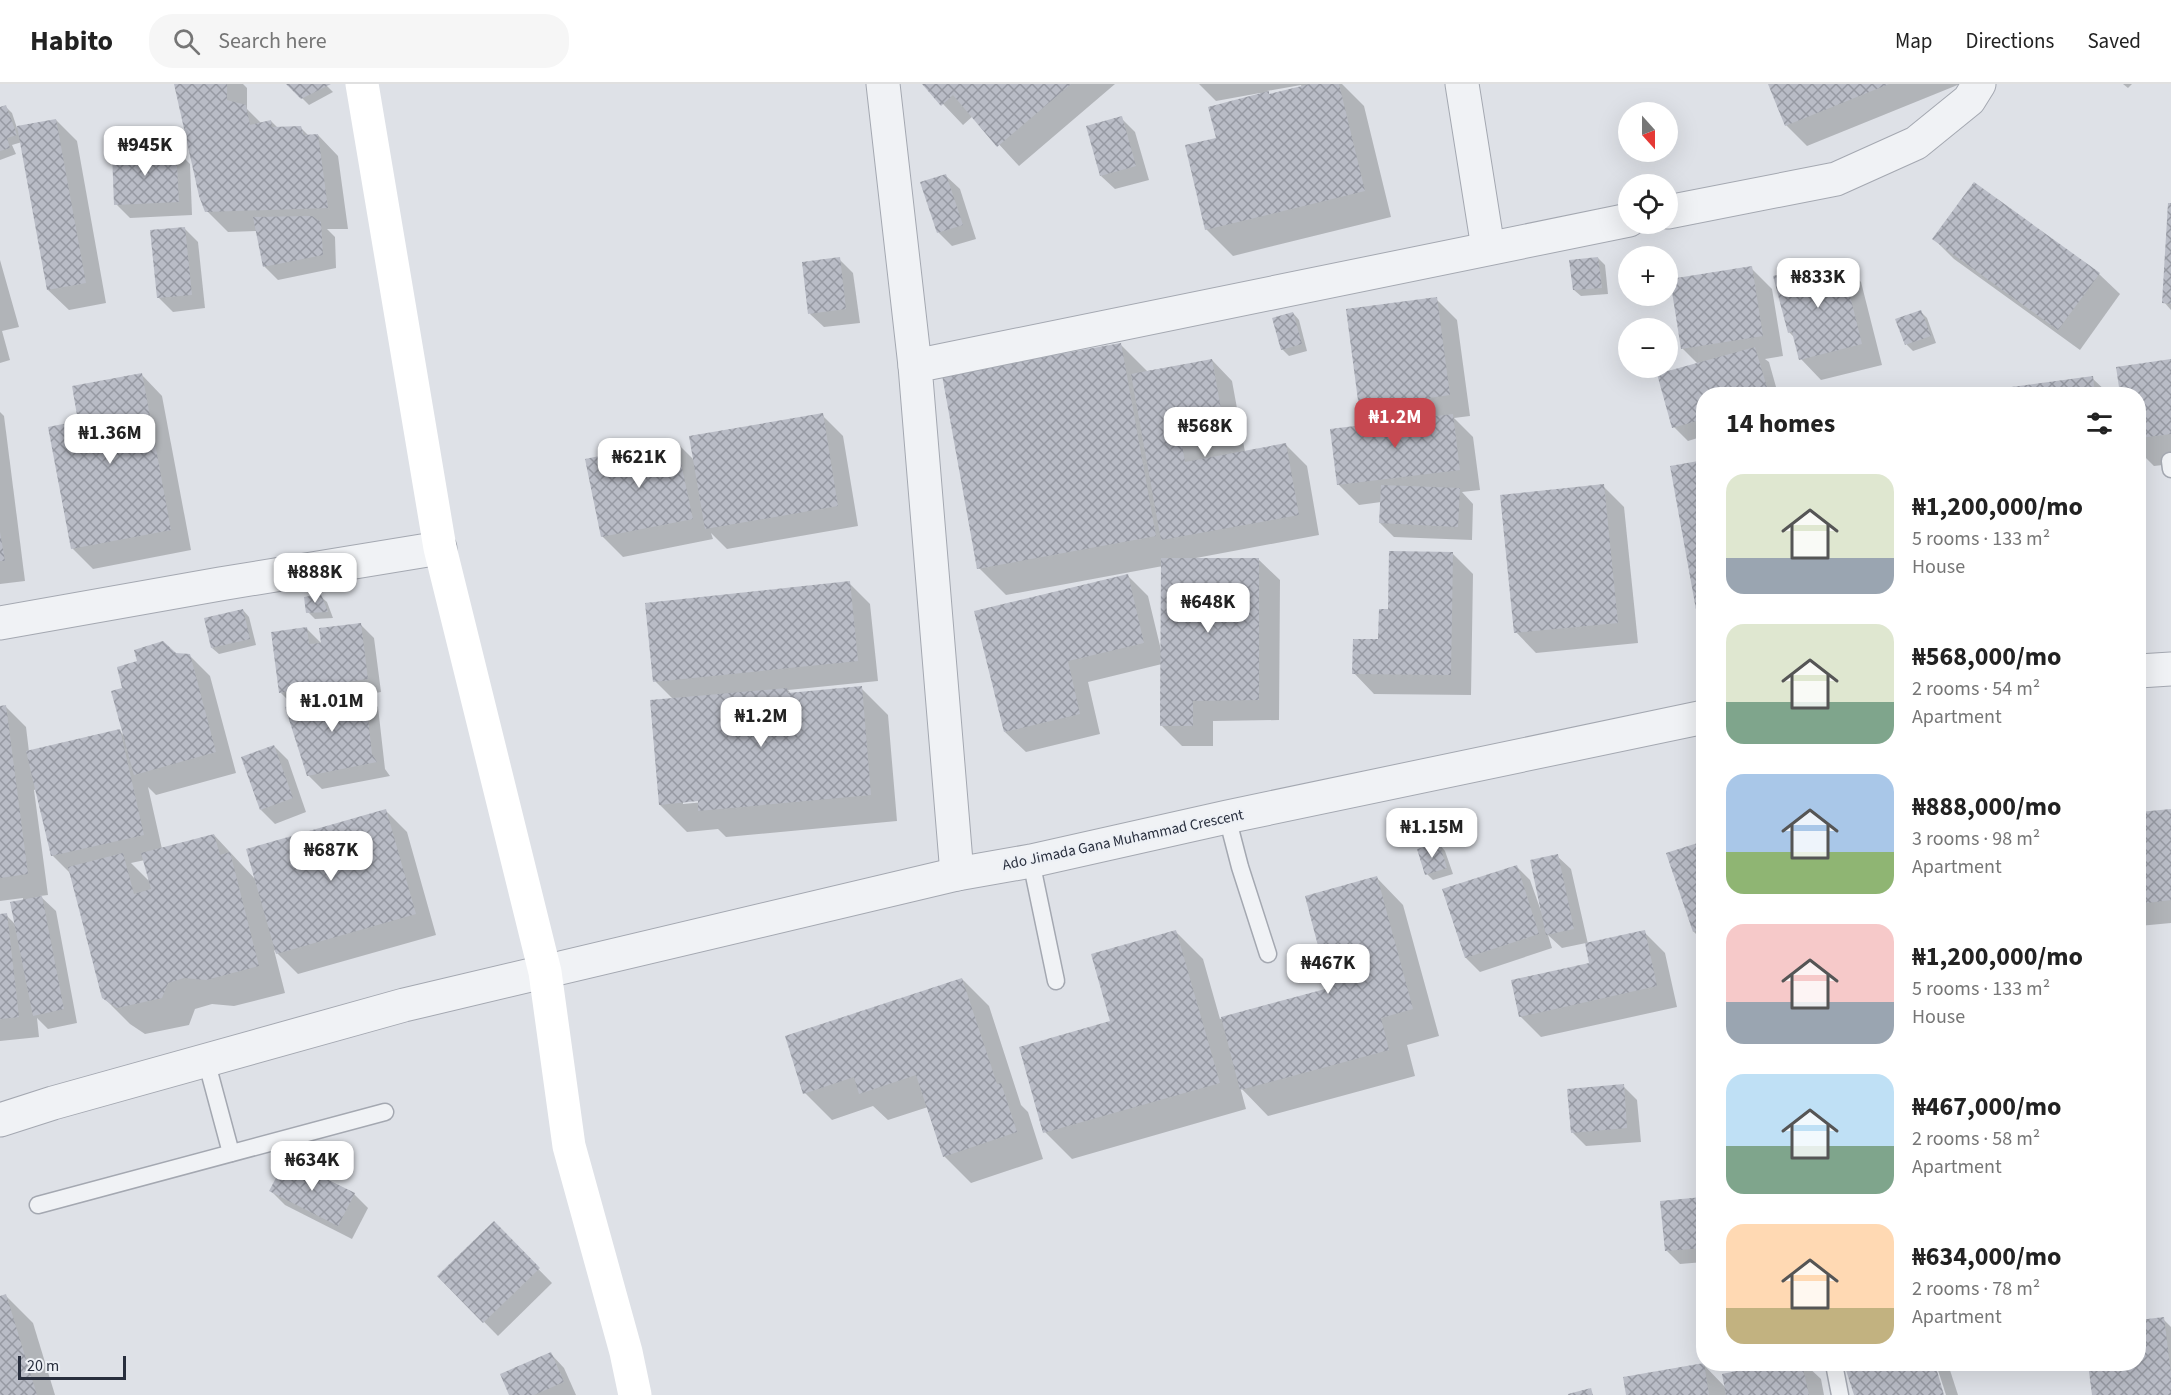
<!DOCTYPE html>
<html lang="en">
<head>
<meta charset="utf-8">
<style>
  :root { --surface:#fff; --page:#f6f6f6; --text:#222; --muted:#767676; --line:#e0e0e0; --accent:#c74850 }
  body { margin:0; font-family:"Source Sans 3",sans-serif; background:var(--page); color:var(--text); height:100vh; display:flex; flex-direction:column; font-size:22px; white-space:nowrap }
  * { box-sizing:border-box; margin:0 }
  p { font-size:20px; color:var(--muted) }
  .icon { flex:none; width:33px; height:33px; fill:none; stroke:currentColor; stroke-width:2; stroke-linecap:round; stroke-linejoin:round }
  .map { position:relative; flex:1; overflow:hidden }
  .side { position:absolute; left:1696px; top:303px; width:450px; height:984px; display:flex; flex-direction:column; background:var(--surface); border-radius:24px; box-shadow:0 6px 24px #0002 }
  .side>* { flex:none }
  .needle { width:39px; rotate:159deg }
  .fabs { position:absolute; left:1618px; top:18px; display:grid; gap:12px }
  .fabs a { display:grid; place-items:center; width:60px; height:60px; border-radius:50%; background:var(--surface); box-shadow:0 6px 24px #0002; font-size:30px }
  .scale { position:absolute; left:18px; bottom:15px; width:108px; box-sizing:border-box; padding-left:6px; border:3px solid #282e3d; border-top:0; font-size:16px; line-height:21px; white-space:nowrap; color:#282e3d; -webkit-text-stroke:4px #edf0f5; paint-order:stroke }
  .price { position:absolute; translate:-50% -51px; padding:0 14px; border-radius:12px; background:#fff; color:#222; font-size:20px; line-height:39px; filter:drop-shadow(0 2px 3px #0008) }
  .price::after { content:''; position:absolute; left:50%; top:36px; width:18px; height:14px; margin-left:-9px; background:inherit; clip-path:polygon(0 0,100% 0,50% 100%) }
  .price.selected { background:var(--accent); color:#fff }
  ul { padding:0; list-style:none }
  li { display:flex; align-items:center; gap:18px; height:150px; padding:0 30px }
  li span { display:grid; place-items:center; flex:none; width:168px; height:120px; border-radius:18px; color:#555 }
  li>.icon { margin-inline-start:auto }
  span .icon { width:72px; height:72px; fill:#fffc; stroke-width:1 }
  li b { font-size:26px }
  h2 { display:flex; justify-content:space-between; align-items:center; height:72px; padding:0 30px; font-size:26px }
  header { display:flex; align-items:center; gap:36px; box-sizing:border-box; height:84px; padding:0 30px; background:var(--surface); border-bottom:2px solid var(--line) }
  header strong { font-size:28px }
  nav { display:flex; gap:33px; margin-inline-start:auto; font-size:21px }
  .search { width:420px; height:54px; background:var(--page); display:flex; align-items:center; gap:15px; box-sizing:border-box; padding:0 21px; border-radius:24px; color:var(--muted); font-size:22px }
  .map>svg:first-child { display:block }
  .shadow { fill:#0003; fill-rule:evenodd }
  .building { fill:url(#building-cross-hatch) }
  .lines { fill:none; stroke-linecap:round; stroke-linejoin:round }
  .lane-casing { stroke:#a4a8b1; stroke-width:19 }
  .street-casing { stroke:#a4a8b1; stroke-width:35 }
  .lane { stroke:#f0f2f5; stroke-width:16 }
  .street { stroke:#f0f2f5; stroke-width:33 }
  .secondary { stroke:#fff; stroke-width:33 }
  .labels { text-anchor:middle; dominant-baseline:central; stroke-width:4.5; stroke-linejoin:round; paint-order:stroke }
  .street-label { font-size:15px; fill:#282e3d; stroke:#edf0f5 }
</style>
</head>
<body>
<header>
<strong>Habito</strong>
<div class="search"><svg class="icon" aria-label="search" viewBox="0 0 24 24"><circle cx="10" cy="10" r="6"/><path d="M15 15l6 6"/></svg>Search here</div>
<nav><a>Map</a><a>Directions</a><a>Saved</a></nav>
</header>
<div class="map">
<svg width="2171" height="1311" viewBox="0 0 2171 1311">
  <defs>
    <pattern id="building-cross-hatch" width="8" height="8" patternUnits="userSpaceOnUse" patternTransform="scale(1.5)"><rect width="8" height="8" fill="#b9bcc6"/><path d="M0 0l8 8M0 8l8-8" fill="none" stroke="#9699a2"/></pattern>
  </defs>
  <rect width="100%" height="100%" fill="#dee1e7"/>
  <g class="shadow">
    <polygon points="175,0 243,0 247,4 247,25 262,40 271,37 278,44 300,43 309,52 318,51 338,72 348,145 327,145 335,153 336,184 278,196 264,182 257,147 228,148 207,127"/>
    <polygon points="288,0 325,0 333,8 309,21"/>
    <polygon points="924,0 1115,0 1019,82 973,32 963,41"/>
    <path d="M1199 0H1342L1364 22 1391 133 1233 172 1206 145 1217 55 1260 11V9L1216 17ZM1301 1 1302 4 1270 11 1267 7Z"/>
    <polygon points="1770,0 1960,0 1807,62 1786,41"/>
    <polygon points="2123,0 2132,0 2128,4"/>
    <polygon points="6,23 12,29 17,44 56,36 77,57 106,219 69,226 48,206 22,58 12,61 16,70 0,76 0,24"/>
    <polygon points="1121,34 1135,48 1149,96 1115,105 1101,92"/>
    <polygon points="176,66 190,80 192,131 130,134 116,120"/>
    <polygon points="946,92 960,105 976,155 952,162 938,148"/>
    <polygon points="2171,121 2171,226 2164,218"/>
    <polygon points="184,144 198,158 205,224 173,228 159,214"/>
    <polygon points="1934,155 2099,190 2120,210 2080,266 1954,175"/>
    <polygon points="1598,174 1605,181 1608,210 1581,212 1574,206"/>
    <polygon points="839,175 853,189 860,239 824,243 810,230"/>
    <polygon points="0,176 19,243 2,247 10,276 0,279"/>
    <polygon points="1840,177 1861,198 1882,281 1821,296 1801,275 1796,255 1789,248"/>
    <polygon points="1751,184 1772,205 1783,272 1765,275 1769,278 1778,310 1704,310 1704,352 1688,357 1674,343 1698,280 1682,264"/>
    <polygon points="1436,215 1457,236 1470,332 1454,334 1473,353 1480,406 1462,408 1473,420 1472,456 1394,453 1380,439 1381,418 1359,421 1338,400 1378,341 1360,323"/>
    <polygon points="1921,228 1927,234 1936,259 1913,267 1907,261 1897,236"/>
    <polygon points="1293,229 1299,236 1307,267 1289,272 1282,265"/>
    <polygon points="1120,260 1147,287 1212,276 1232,297 1245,368 1286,361 1307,382 1319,451 1196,474 1259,476 1280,496 1279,636 1213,637 1213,662 1182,662 1161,641 1162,580 1088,598 1100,650 1026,668 1005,648 1127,491 1148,512 1161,566 1163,482 1006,511 979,484"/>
    <polygon points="2171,277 2171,380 2154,382 2139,367 2139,310 2121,310 2118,284"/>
    <polygon points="142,291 162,312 191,466 93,485 72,464 80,339"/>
    <polygon points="2092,294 2109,310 1998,310 1998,307"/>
    <polygon points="0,328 4,332 25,497 0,500"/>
    <polygon points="822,331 843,352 858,442 727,465 711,449 713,455 623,473 603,453 587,376 676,358 695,377"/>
    <polygon points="1603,402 1624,423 1638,559 1536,569 1516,548"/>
    <polygon points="1452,469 1473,490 1471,611 1374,610 1354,589 1380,557 1390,527"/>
    <path d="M849 499 870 520 878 597 788 606 791 610 861 604 888 631 897 737 726 753 718 745 687 748 660 721 674 616 655 597ZM705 715V718L683 720V717Z"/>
    <polygon points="320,512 327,518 333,534 315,535 308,528"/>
    <polygon points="243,526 249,533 256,561 219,570 212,564"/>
    <polygon points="360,540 374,554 381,608 365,611 378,623 385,685 390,692 322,705 308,691 295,623 280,608 306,544 323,561"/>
    <path d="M175 571H189L210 592 236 689 156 711 148 703 162 765 214 751 257 797 386 727 407 748 436 851 298 890 274 866 285 909 234 922 212 920 195 925 189 941 145 950 130 940 103 913 72 791 52 771 37 705 34 706 48 811 40 812 56 827 77 939 48 945 37 934 39 953 0 957V832L6 831 16 841 23 817V814L0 817V623L5 622 26 643 29 668 120 647 125 653 124 605ZM145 776 151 799 131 779Z"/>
    <polygon points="274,662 288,676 306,728 275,740 261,726"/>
    <polygon points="2171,727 2171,839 2139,842 2139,730"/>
    <polygon points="1704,758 1704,858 1694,848"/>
    <polygon points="1439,760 1445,767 1453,790 1433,796 1427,790"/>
    <polygon points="1557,772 1571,785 1588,860 1644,848 1665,869 1677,923 1541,953 1520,932 1591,880 1586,859 1562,864 1548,851 1552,864 1480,888 1466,874 1444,806 1516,782 1530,796 1541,827 1543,827"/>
    <polygon points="1377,794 1403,821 1439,952 1407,961 1415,992 1268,1032 1240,1003 1246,1025 1072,1075 1045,1048 1112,938 1176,848 1203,875 1220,935 1331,905"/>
    <polygon points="962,895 989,922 1021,1021 1028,1028 1043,1075 971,1099 944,1072 928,1023 888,1036 873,1022 832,1036 805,1009"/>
    <polygon points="1623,1002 1637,1016 1641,1058 1586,1062 1572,1048"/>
    <polygon points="271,1107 354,1110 368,1124 352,1155 285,1121"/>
    <polygon points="1702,1115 1704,1117 1704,1178 1680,1180 1666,1166"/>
    <polygon points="494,1140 552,1199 498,1252 439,1192"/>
    <polygon points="6,1212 33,1239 55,1311 0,1311 0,1214"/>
    <polygon points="2163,1235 2171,1243 2171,1311 2094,1311 2090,1280 2139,1280 2139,1238"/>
    <polygon points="551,1270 564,1284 576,1311 511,1311"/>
    <polygon points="1703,1280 1726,1304 1724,1291 1777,1280 1805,1280 1821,1295 1824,1311 1627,1311"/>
    <polygon points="1845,1280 1933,1280 1943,1311 1855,1311"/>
    <polygon points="1936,1280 1948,1280 1958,1311 1946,1311"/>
  </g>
  <g class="building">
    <polygon points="174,0 227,0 227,16 246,21 250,41 271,36 272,43 301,42 304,51 318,50 328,124 205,128 199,112"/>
    <polygon points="286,0 331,0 301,15"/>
    <polygon points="922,0 1071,0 997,63 953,11 941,22"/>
    <polygon points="1310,0 1339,0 1365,107 1205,146 1185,61 1216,54 1208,23 1269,7 1269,10"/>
    <polygon points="1768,0 1889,0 1785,42"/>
    <polygon points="6,21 17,51 7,54 10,64 0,67 0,23"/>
    <polygon points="1122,32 1136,82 1100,92 1086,42"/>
    <polygon points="56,35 86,199 47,206 17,42"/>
    <polygon points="176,65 179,118 114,121 112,68"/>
    <polygon points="946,90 963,141 937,149 920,98"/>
    <polygon points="1974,98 2100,189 2058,246 1932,155"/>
    <polygon points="2168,119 2171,119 2171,220 2162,219"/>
    <polygon points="312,132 321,138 323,171 263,183 253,133"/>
    <polygon points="185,143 192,211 157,214 150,146"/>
    <polygon points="840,173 846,225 808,230 802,178"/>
    <polygon points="1598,173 1602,204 1573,206 1569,176"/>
    <polygon points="1841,175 1862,260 1799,276 1792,248 1788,249 1773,192"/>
    <polygon points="1752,182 1763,252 1681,265 1670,195"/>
    <polygon points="1437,213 1450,311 1359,324 1346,225"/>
    <polygon points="1921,226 1931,252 1905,261 1895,235"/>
    <polygon points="1293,228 1302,260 1281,266 1272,234"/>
    <polygon points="1121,259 1156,452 977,485 942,291"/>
    <polygon points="1755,263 1769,310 1704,310 1704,335 1672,344 1657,290"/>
    <polygon points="1212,275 1225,347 1181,355 1185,378 1286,359 1299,431 1161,456 1131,290"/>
    <polygon points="2171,275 2171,350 2139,354 2139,310 2120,310 2116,283"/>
    <polygon points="142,289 171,446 71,465 48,343 78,337 72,302"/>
    <polygon points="2093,292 2095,310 1997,310 1996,305"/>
    <polygon points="823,329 838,422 705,445 689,352"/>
    <polygon points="1453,330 1460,386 1337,401 1330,345"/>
    <polygon points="676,356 693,435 601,453 585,375"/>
    <polygon points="1704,376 1704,529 1697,531 1670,382"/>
    <polygon points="1604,400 1618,539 1514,549 1500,411"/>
    <polygon points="1381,401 1460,404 1458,443 1379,439"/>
    <polygon points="0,448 5,477 0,477"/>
    <polygon points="1389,467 1453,468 1451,591 1352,590 1353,555 1378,555 1379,525 1388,525"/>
    <polygon points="1161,474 1259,474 1259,616 1193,617 1193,642 1160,642"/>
    <polygon points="1128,490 1144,559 1068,577 1080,630 1004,648 974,527"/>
    <polygon points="850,497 858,577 653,598 645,519"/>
    <polygon points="321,510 328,528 306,529 304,513"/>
    <polygon points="243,525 250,555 211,564 204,534"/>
    <polygon points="361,539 368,595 326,601 327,609 304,612 303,605 279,609 271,548 307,543 309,560 321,559 319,544"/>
    <polygon points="163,557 176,569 190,570 216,668 134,691 111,607 122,604 117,583 137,577 134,566"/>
    <polygon points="862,602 871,711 698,727 698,717 659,721 650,616 787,604 788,609"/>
    <polygon points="365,608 372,670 377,678 307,692 285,623"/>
    <polygon points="6,621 28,790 0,794 0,622"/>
    <polygon points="120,645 144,751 51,772 26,667"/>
    <polygon points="274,661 293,714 260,726 241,673"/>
    <polygon points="386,725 416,830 276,870 246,765"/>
    <polygon points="2171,725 2171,816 2139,820 2139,728"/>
    <polygon points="214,750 220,771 230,768 259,882 206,896 184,894 168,899 162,914 117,924 102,914 68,783 123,769 134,810 151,805 141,769"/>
    <polygon points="1704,757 1704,845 1693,848 1666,769"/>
    <polygon points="1439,759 1447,784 1425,791 1417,765"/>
    <polygon points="1558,770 1574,845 1546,851 1530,776"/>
    <polygon points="1517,781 1539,850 1465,874 1442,805"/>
    <polygon points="1377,792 1413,925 1381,934 1389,966 1240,1006 1221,933 1329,904 1305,812"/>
    <polygon points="42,812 64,925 33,932 10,818"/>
    <polygon points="7,829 19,933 0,935 0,830"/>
    <polygon points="1176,846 1220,999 1043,1049 1019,963 1110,937 1091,870"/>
    <polygon points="1645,846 1657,902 1519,933 1511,896 1589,879 1585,859"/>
    <polygon points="962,894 997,1000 1001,999 1017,1048 943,1073 916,991 859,1010 854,993 803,1010 785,952"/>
    <polygon points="1624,1000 1627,1044 1571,1049 1567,1005"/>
    <polygon points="286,1075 355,1109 338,1142 269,1107"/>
    <polygon points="1703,1113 1704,1164 1665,1167 1660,1117"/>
    <polygon points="494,1137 540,1184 483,1239 437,1192"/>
    <polygon points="6,1210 37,1311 0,1311 0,1212"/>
    <polygon points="2164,1233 2171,1290 2171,1311 2092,1311 2088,1280 2139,1280 2139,1236"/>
    <polygon points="551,1268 564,1298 534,1311 509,1311 500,1290"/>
    <polygon points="1704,1279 1709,1311 1626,1311 1623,1293"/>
    <polygon points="1770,1280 1802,1280 1809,1311 1726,1311 1722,1290"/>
    <polygon points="1844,1280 1935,1280 1944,1311 1854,1311"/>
    <polygon points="1591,1304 1593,1311 1568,1311 1568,1310"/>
  </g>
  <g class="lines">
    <defs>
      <g id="lane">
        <polyline points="2170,377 2171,385"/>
        <polyline points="1227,733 1240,783 1268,870"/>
        <polyline points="1031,777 1056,897"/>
        <polyline points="206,976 231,1069"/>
        <polyline points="38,1121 385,1028"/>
        <polyline points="1834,1280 1840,1311"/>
      </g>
      <g id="street">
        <polyline points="883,0 915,282"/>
        <polyline points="1462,0 1488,164"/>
        <polyline points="1668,128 1836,95 1916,59 1969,16 1979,0"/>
        <polyline points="0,539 220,500 440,464"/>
        <polyline points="2139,587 2171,585"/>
        <polyline points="957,790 915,282 1629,136"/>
        <polyline points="0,1036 53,1019 404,921 957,790 1031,777 1227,733 1704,633"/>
      </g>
    </defs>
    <use href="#lane" class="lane-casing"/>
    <use href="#street" class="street-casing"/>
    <use href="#lane" class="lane"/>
    <use href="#street" class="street"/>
    <polyline class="secondary" points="362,0 440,464 545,888 569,1062 626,1268 635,1311"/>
  </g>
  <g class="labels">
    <g class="street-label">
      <text transform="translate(1123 756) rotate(-12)">Ado Jimada Gana Muhammad Crescent</text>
    </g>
  </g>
</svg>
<div class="fabs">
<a><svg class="needle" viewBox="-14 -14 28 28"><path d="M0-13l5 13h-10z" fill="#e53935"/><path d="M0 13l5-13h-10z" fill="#767676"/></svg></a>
<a><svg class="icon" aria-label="locate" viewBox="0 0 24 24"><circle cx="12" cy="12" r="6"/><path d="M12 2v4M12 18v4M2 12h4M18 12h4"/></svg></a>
<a>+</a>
<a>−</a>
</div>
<div class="scale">20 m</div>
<b class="price" style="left:145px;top:93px">₦945K</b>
<b class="price" style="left:1818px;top:225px">₦833K</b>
<b class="price selected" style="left:1395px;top:365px">₦1.2M</b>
<b class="price" style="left:1205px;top:374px">₦568K</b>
<b class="price" style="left:110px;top:381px">₦1.36M</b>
<b class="price" style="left:639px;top:405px">₦621K</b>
<b class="price" style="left:315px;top:520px">₦888K</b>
<b class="price" style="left:1208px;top:550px">₦648K</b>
<b class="price" style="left:332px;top:649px">₦1.01M</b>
<b class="price" style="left:761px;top:664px">₦1.2M</b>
<b class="price" style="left:1432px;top:775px">₦1.15M</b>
<b class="price" style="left:331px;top:798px">₦687K</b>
<b class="price" style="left:1328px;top:911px">₦467K</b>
<b class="price" style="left:312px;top:1108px">₦634K</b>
<section class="side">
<h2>14 homes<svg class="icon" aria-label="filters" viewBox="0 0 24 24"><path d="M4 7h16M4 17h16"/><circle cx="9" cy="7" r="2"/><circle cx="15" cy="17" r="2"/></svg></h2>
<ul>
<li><span style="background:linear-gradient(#dfe7d0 70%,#9aa5b1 0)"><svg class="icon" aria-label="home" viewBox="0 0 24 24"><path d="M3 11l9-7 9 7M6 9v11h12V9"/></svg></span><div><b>₦1,200,000/mo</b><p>5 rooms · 133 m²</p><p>House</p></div></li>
<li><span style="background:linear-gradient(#dfe7d0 65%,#7fa58c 0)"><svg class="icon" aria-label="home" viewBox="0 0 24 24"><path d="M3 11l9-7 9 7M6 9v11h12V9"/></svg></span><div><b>₦568,000/mo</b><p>2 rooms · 54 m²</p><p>Apartment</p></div></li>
<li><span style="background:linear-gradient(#a9c7e8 65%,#8fb573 0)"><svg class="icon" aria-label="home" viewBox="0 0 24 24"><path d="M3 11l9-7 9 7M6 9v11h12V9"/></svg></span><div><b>₦888,000/mo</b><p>3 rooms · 98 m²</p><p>Apartment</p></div></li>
<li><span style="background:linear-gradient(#f6c9c9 65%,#9aa5b1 0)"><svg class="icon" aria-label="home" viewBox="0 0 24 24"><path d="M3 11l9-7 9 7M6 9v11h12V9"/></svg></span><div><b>₦1,200,000/mo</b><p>5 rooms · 133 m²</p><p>House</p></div></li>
<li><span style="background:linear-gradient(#bfe0f5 60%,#7fa58c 0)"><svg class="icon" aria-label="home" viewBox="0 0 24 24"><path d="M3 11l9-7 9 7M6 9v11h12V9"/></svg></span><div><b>₦467,000/mo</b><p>2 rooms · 58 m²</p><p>Apartment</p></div></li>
<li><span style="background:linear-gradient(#ffd9b3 70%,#c2b280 0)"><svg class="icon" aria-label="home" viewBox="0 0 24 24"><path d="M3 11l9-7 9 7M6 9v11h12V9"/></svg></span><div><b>₦634,000/mo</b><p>2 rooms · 78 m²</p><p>Apartment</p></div></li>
</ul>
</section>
</div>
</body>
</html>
